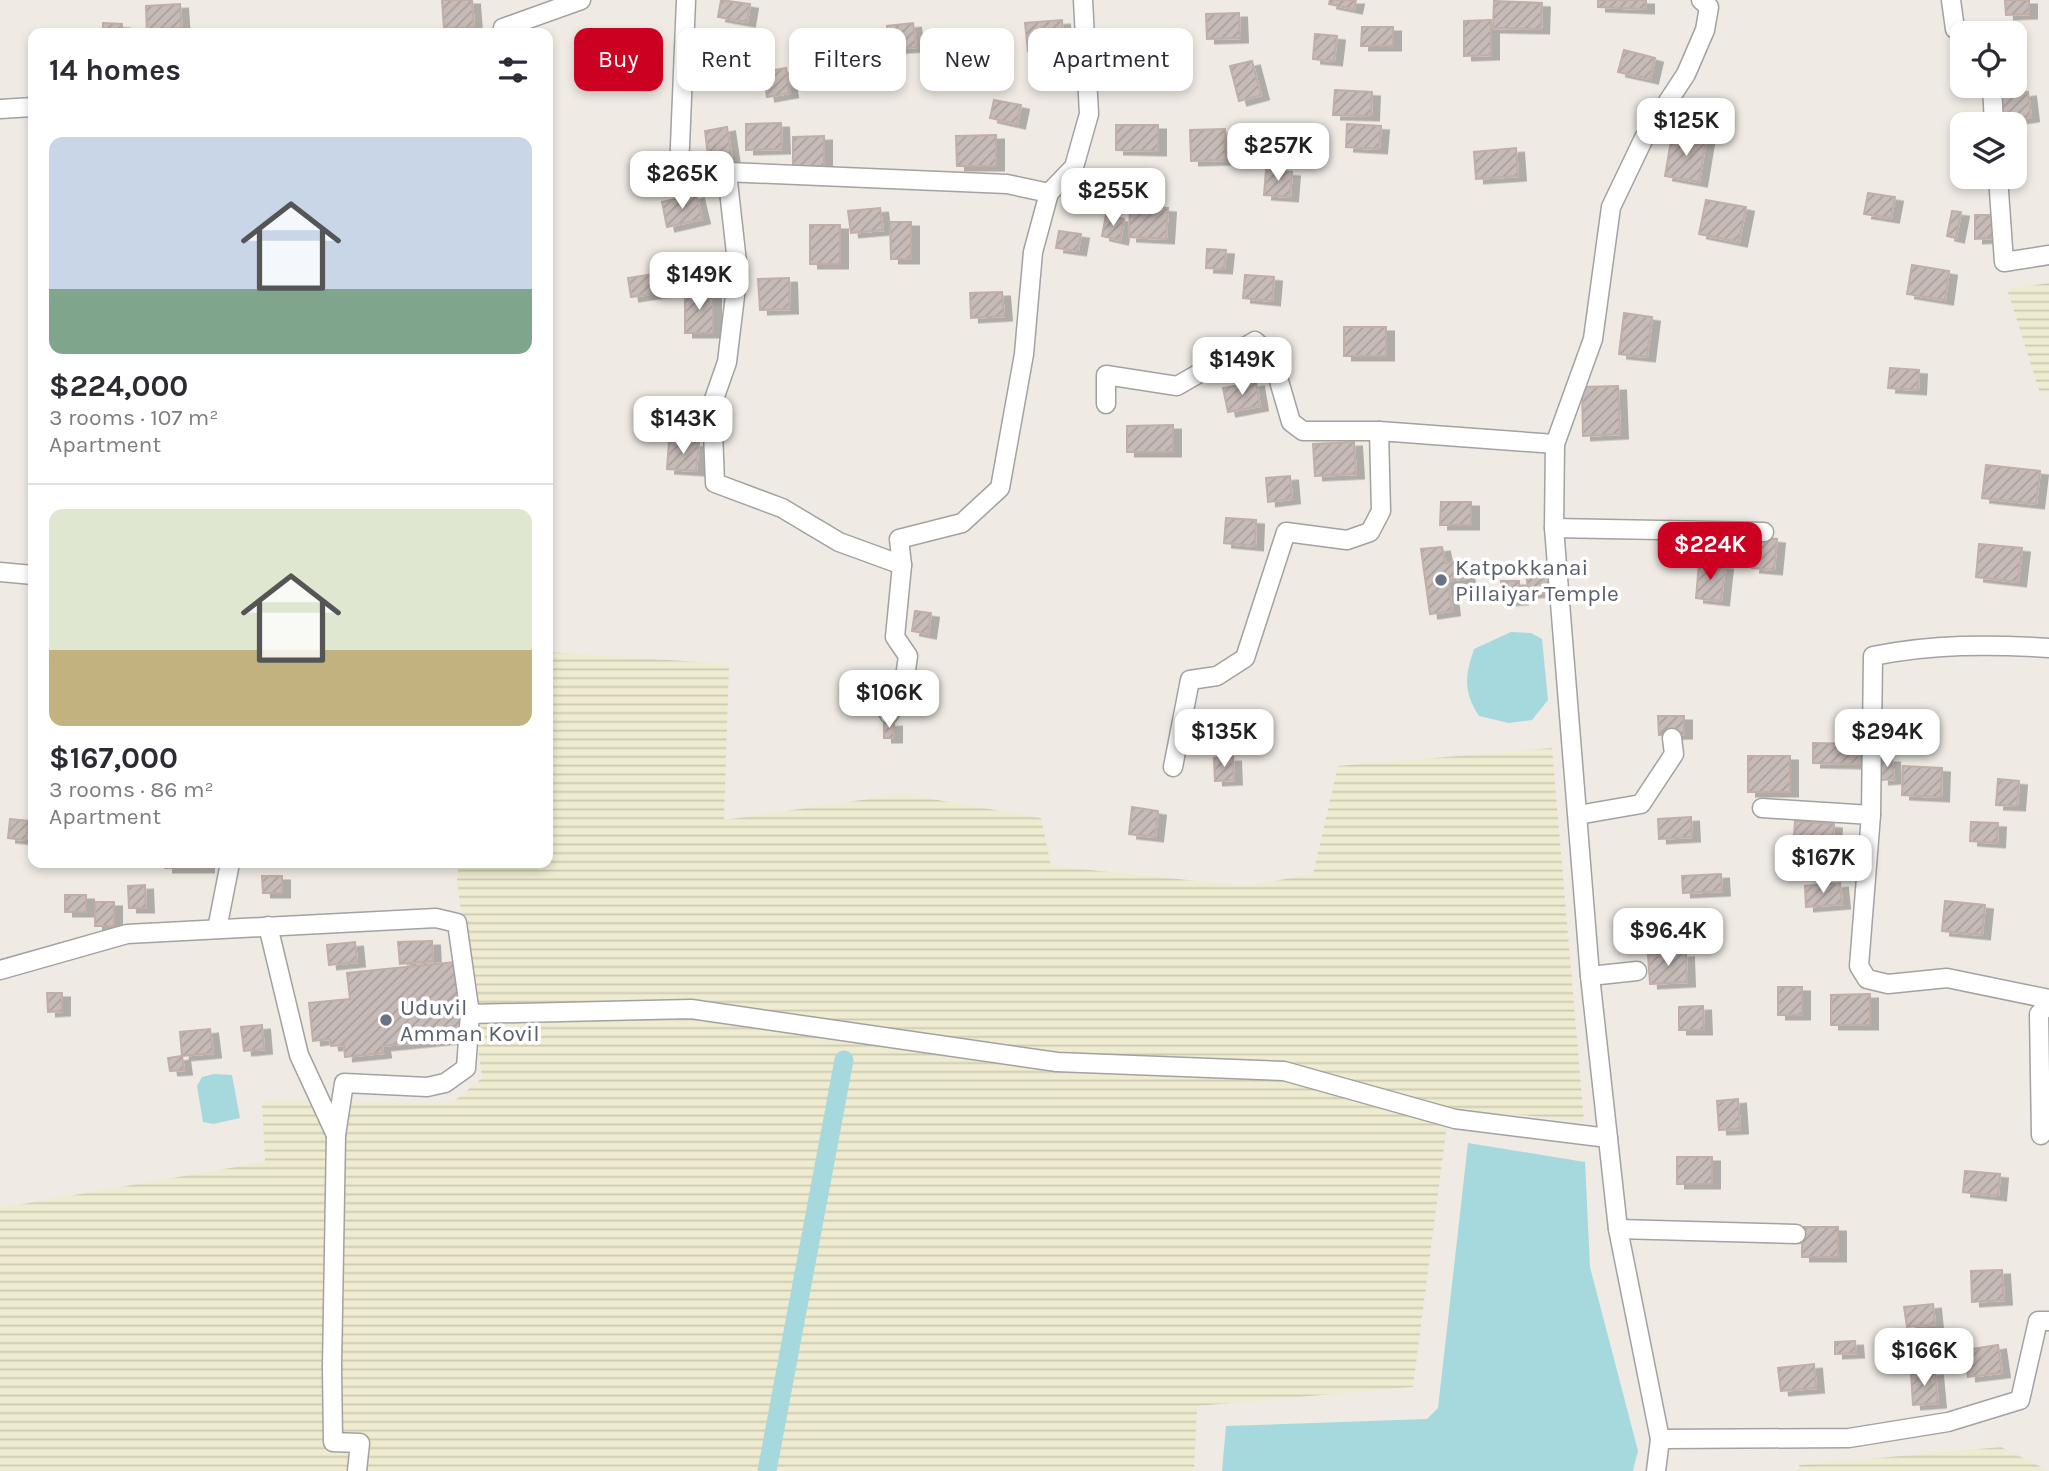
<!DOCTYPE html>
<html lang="en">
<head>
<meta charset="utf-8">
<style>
  :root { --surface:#fff; --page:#f7f7f7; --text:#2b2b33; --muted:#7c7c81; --line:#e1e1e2; --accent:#cc0020 }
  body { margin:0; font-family:Karla,sans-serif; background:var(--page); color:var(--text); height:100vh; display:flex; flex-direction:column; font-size:26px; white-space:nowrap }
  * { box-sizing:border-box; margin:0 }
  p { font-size:23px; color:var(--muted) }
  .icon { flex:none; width:38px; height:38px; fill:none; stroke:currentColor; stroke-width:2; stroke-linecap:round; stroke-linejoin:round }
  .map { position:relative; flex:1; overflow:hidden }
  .panel { position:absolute; left:28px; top:28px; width:525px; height:840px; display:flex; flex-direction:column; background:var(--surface); border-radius:14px; box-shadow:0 4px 10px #0003 }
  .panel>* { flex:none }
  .hud { position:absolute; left:574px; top:28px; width:665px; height:63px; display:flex; gap:14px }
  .fabs { position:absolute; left:1950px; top:21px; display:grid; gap:14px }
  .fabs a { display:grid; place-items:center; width:77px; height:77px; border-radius:14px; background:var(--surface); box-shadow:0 4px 10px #0003; font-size:35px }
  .price { position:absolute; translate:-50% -60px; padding:0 16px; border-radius:14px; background:#fff; color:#222; font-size:23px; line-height:46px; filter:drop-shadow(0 2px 4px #0008) }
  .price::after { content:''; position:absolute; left:50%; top:42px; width:21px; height:16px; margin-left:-10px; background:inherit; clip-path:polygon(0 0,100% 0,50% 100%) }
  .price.active { background:var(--accent); color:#fff }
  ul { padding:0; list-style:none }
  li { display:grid; align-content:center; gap:14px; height:371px; padding:0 21px }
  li+li { border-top:2px solid var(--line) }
  li span { display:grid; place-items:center; height:217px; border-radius:14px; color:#555 }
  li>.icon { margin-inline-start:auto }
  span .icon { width:126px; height:126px; fill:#fffc; stroke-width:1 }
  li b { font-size:30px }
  h2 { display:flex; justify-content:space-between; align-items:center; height:84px; padding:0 21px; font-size:30px }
  .chip { padding:0 24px; border-radius:14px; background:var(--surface); box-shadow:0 4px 10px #0003; font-size:24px; line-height:63px }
  .chip.active { background:var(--accent); color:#fff }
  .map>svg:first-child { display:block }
  .farmland { fill:url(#farmland-rules) }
  .water { fill:#a5d9dd }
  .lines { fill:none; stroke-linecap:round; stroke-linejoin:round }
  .canal { stroke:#a5d9dd; stroke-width:19 }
  .building { fill:url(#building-hatch); stroke:#c1aea7; stroke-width:2; filter:url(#shadow) }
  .minor-casing { stroke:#a2a2a2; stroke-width:21 }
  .minor { stroke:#fff; stroke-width:18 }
  .worship-dot { fill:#6b7280; stroke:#fff; stroke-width:2.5 }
  .labels { text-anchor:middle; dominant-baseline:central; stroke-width:7; stroke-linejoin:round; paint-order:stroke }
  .worship-label { font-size:23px; fill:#5b616d; stroke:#fff; text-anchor:start }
</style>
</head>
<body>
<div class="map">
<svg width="2049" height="1471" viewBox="0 0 2049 1471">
  <defs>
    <pattern id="farmland-rules" width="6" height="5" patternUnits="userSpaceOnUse" patternTransform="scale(1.75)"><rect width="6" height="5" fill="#eeebd0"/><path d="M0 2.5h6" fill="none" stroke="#ccc9b2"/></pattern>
    <pattern id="building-hatch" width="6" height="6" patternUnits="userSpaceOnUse" patternTransform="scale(1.75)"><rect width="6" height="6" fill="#c7bbb8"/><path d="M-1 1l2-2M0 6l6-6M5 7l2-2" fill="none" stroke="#aaa09e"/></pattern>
    <filter id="shadow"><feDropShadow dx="8" dy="4.5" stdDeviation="0" flood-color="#0004"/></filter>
  </defs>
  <rect width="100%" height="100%" fill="#efeae4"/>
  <g class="farmland">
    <polygon points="2049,283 2049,392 2040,393 2007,289"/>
    <polygon points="548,652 729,664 724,820 903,794 1041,818 1051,866 1246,886 1313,874 1338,766 1552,748 1584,1121 1449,1108 1413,1387 1197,1406 1194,1471 0,1471 0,1208 265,1162 262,1101 452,1103 482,1078 457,880 459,863 548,863"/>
    <polygon points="2001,1447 2049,1471 1800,1471 1799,1465"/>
  </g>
  <g class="water">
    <path d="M1511 632 1531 633 1542 639 1548 700 1532 720 1509 723 1479 716C1463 691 1465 676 1474 649Z"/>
    <polygon points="214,1074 232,1075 240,1118 213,1124 203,1122 197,1086 202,1077"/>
    <polygon points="1468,1143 1585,1162 1590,1267 1638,1451 1633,1471 1222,1471 1226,1426 1427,1419 1438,1408"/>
  </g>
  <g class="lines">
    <polyline class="canal" points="767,1471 844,1060"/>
  </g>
  <g class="building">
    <polygon points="442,0 472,0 474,27 444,29"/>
    <polygon points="721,0 750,4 747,22 718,17"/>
    <polygon points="1330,0 1356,0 1354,9 1329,4"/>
    <polygon points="1598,0 1646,0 1646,9 1598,7"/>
    <polygon points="2005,0 2029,0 2029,14 2006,15"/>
    <polygon points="1494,1 1542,3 1541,29 1493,28"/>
    <polygon points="180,4 182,33 147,33 146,6"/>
    <polygon points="1239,13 1240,38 1207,39 1206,14"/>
    <polygon points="1062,20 1064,48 1028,51 1025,23"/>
    <polygon points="1491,20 1491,55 1464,56 1464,21"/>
    <polygon points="103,23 122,24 122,33 103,33"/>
    <polygon points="913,23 916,47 889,49 887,26"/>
    <polygon points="1362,27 1393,27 1393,46 1361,46"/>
    <polygon points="1315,34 1337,36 1334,61 1313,59"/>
    <polygon points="1624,50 1655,58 1650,79 1618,72"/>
    <polygon points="1252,61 1261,95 1239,101 1230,66"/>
    <polygon points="786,68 790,93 767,97 763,72"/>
    <polygon points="1335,90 1372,92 1371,116 1333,115"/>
    <polygon points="2028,92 2031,117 2003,121 1999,96"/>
    <polygon points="994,100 1021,105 1017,124 990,118"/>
    <polygon points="781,123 782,149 746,150 746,124"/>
    <polygon points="1347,124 1381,126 1379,149 1346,147"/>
    <polygon points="1116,125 1158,125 1158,151 1116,150"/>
    <polygon points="727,127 732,160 709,163 705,131"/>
    <polygon points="1225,129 1226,160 1191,161 1190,130"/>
    <polygon points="996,135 996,166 957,166 956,136"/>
    <polygon points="1672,135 1706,140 1699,182 1665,176"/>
    <polygon points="824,136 824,166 793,166 793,137"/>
    <polygon points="1962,138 1962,167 1959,167 1956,139"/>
    <polygon points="1516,148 1518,176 1476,179 1474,152"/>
    <polygon points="1266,170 1292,172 1290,197 1264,195"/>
    <polygon points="1868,193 1895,197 1891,218 1864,214"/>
    <polygon points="696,194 702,219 667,227 662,202"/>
    <polygon points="1706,200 1746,207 1739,242 1699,234"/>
    <polygon points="1130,206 1168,208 1166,239 1129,237"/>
    <polygon points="880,208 883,230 851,233 848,211"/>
    <polygon points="1952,211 1961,212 1956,238 1947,236"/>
    <polygon points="1106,215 1124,219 1120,240 1102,236"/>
    <polygon points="1975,215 1994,215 1994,238 1975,239"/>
    <polygon points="890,222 911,222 911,259 891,259"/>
    <rect x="810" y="225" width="30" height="39"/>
    <polygon points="1059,231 1081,234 1078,251 1056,248"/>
    <polygon points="1207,249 1226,250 1224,269 1206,268"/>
    <polygon points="1912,265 1949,271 1945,300 1907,294"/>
    <polygon points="667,272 670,291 631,297 628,278"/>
    <polygon points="1245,275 1274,277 1272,301 1243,298"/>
    <polygon points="789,278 790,309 760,310 758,279"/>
    <rect x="685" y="291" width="28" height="42"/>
    <polygon points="1002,292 1004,316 971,318 970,293"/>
    <polygon points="1624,313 1652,317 1647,357 1619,354"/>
    <rect x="1344" y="327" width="42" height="29"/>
    <polygon points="1890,368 1919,370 1918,390 1888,388"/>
    <polygon points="1256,382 1260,406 1228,412 1223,388"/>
    <polygon points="1618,386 1620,434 1583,436 1582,387"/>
    <polygon points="1173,425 1173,452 1127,452 1127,426"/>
    <polygon points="669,441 699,443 696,471 667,469"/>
    <polygon points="1354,442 1356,474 1315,476 1313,444"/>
    <polygon points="1986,465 2040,471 2036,504 1982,498"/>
    <polygon points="1290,476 1292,499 1268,502 1266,478"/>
    <polygon points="1441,502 1471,502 1471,525 1440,525"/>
    <polygon points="1226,518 1256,520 1255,546 1224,543"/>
    <polygon points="1755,537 1777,539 1774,570 1752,568"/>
    <polygon points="1979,544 2022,548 2018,582 1976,577"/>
    <polygon points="1442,547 1445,563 1463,560 1467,578 1448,581 1452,611 1430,614 1421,549"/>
    <polygon points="1699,563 1725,565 1721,601 1696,598"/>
    <polygon points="1550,569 1552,592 1528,593 1526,570"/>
    <polygon points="1501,581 1519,581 1520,600 1502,601"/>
    <polygon points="915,611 931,613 928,634 912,631"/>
    <polygon points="1658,716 1684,716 1684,734 1659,735"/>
    <polygon points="894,722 894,738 884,738 884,723"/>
    <polygon points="1813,743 1859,744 1858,764 1813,763"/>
    <rect x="1748" y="756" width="42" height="36"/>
    <polygon points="1233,757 1234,780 1215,781 1214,758"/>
    <polygon points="1880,758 1892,758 1894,779 1881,780"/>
    <polygon points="1903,766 1942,768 1941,797 1902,795"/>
    <polygon points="1998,779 2019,781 2017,806 1996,805"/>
    <polygon points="1132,807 1158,811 1155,837 1129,834"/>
    <polygon points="1691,817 1692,837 1659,839 1658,819"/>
    <polygon points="10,819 29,821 26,840 8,838"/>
    <polygon points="1795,821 1834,824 1832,855 1793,852"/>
    <polygon points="1971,822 1998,823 1997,843 1970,841"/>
    <rect x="165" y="863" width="41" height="5"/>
    <polygon points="1721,874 1722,891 1683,893 1682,876"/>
    <polygon points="262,876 282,876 282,893 263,893"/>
    <polygon points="1840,883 1842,904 1806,907 1805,886"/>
    <polygon points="145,885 146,908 129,908 128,886"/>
    <rect x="65" y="895" width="21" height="17"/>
    <polygon points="1945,901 1985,905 1982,935 1942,931"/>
    <rect x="95" y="902" width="19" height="24"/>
    <polygon points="432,941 433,961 400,964 398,942"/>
    <polygon points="355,942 357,962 329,965 327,945"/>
    <polygon points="1686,953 1687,982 1650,984 1648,955"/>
    <polygon points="455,962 462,1038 382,1046 383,1053 345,1057 344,1045 331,1046 330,1039 313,1041 309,1003 350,999 347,973"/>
    <rect x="1778" y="987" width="24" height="28"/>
    <polygon points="47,993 62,993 62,1011 48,1012"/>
    <polygon points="1870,994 1870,1025 1831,1025 1831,995"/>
    <polygon points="1703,1006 1704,1030 1679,1030 1679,1007"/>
    <polygon points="262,1025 264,1049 244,1051 241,1027"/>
    <polygon points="210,1029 213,1053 182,1056 180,1032"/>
    <polygon points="182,1056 184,1070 170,1071 168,1058"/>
    <polygon points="1738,1099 1740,1129 1719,1130 1717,1101"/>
    <rect x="1677" y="1157" width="35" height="27"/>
    <polygon points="1965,1171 2000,1174 1998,1196 1963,1192"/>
    <rect x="1802" y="1227" width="36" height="30"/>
    <polygon points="2002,1270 2004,1300 1972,1302 1971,1271"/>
    <polygon points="1933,1304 1935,1324 1907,1327 1904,1307"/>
    <polygon points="1855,1341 1856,1353 1835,1354 1835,1342"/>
    <polygon points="1998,1345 2002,1373 1968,1377 1965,1350"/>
    <polygon points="1814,1364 1816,1388 1781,1391 1778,1368"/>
    <polygon points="1935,1371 1938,1403 1913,1405 1911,1373"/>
  </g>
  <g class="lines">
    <defs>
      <g id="minor">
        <polyline points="686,0 679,170 1007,184 1049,193 1074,167 1089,114 1083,0"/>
        <polyline points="1951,0 1955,29 1962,34"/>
        <polyline points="502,33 503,28 581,0"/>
        <polyline points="1992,86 1994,124"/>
        <polyline points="0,109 33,107"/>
        <polyline points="727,173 738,271 727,362 712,405 715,483 782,508 839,542 902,565"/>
        <polyline points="1998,177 2004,262 2049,255"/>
        <polyline points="1106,404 1106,375 1177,386 1255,341 1272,357 1291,422 1303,431 1379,431"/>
        <polyline points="1554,528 1764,532"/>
        <polyline points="0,572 33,575"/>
        <polyline points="889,714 904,684 908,656 895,637 902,565 899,539 962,523 1000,488 1024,354 1033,252 1049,193"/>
        <polyline points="1173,767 1190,680 1217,676 1245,658 1286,532 1347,540 1370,532 1381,511 1379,431 1555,444"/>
        <polyline points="1762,808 1871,815 1859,966 1867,979 1888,984 1947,978 2049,999"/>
        <polyline points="1578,815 1641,804 1674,754 1672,738"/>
        <path d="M1871 815 1873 656C1933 644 1988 644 2049 648"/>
        <polyline points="268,926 299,1055 336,1135 344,1083 427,1087 445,1083 466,1068 470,1014"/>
        <polyline points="217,929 230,863"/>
        <polyline points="0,970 127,934 436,918 457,923 470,1014 691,1009 1057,1062 1284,1071 1455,1119 1608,1138"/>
        <polyline points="1590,976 1637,971"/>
        <polyline points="336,1135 332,1367 333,1442 360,1443 357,1471"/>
        <polyline points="2041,1135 2039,1014 2049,1003"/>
        <polyline points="1618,1229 1796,1234"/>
        <polyline points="1660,1439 1849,1438 1948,1422 2020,1400 2038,1321 2049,1321"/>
        <polyline points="1656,1471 1660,1439 1618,1229 1590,976 1554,528 1555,444 1593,339 1611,207 1644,138 1686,74 1705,30 1709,7 1701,0"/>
      </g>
    </defs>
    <use href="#minor" class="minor-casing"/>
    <use href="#minor" class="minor"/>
  </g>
  <g class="worship-dot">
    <circle cx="1441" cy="580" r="7"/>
    <circle cx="386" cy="1020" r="7"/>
  </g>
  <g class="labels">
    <g class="worship-label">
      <text x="1455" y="567">Katpokkanai<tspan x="1455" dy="26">Pillaiyar Temple</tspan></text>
      <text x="400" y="1007">Uduvil<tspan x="400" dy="26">Amman Kovil</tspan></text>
    </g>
  </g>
</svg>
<div class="fabs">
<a><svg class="icon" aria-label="locate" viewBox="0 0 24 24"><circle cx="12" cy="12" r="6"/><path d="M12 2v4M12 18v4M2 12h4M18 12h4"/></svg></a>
<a><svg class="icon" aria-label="layers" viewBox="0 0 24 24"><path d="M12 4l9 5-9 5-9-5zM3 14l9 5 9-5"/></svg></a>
</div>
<b class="price" style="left:1686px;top:158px">$125K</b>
<b class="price" style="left:1278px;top:183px">$257K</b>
<b class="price" style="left:682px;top:211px">$265K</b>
<b class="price" style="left:1113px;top:228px">$255K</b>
<b class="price" style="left:699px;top:312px">$149K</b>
<b class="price" style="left:1242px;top:397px">$149K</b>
<b class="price" style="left:683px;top:456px">$143K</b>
<b class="price active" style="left:1710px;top:582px">$224K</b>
<b class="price" style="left:889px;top:730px">$106K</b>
<b class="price" style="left:1224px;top:769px">$135K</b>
<b class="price" style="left:1887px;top:769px">$294K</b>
<b class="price" style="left:1823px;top:895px">$167K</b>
<b class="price" style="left:1668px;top:968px">$96.4K</b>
<b class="price" style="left:1924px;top:1388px">$166K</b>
<div class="hud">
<a class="chip active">Buy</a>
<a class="chip">Rent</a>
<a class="chip">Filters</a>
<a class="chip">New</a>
<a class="chip">Apartment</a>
</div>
<section class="panel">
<h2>14 homes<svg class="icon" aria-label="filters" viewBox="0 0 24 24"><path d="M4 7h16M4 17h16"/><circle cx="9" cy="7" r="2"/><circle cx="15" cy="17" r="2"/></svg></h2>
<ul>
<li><span style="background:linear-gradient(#c9d6e8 70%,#7fa58c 0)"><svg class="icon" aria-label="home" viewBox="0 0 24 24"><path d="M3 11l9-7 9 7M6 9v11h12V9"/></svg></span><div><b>$224,000</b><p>3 rooms · 107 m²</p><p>Apartment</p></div></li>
<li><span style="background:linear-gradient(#dfe7d0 65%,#c2b280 0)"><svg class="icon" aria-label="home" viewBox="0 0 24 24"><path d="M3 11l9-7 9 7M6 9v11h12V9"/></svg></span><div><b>$167,000</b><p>3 rooms · 86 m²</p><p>Apartment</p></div></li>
</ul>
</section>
</div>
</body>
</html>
